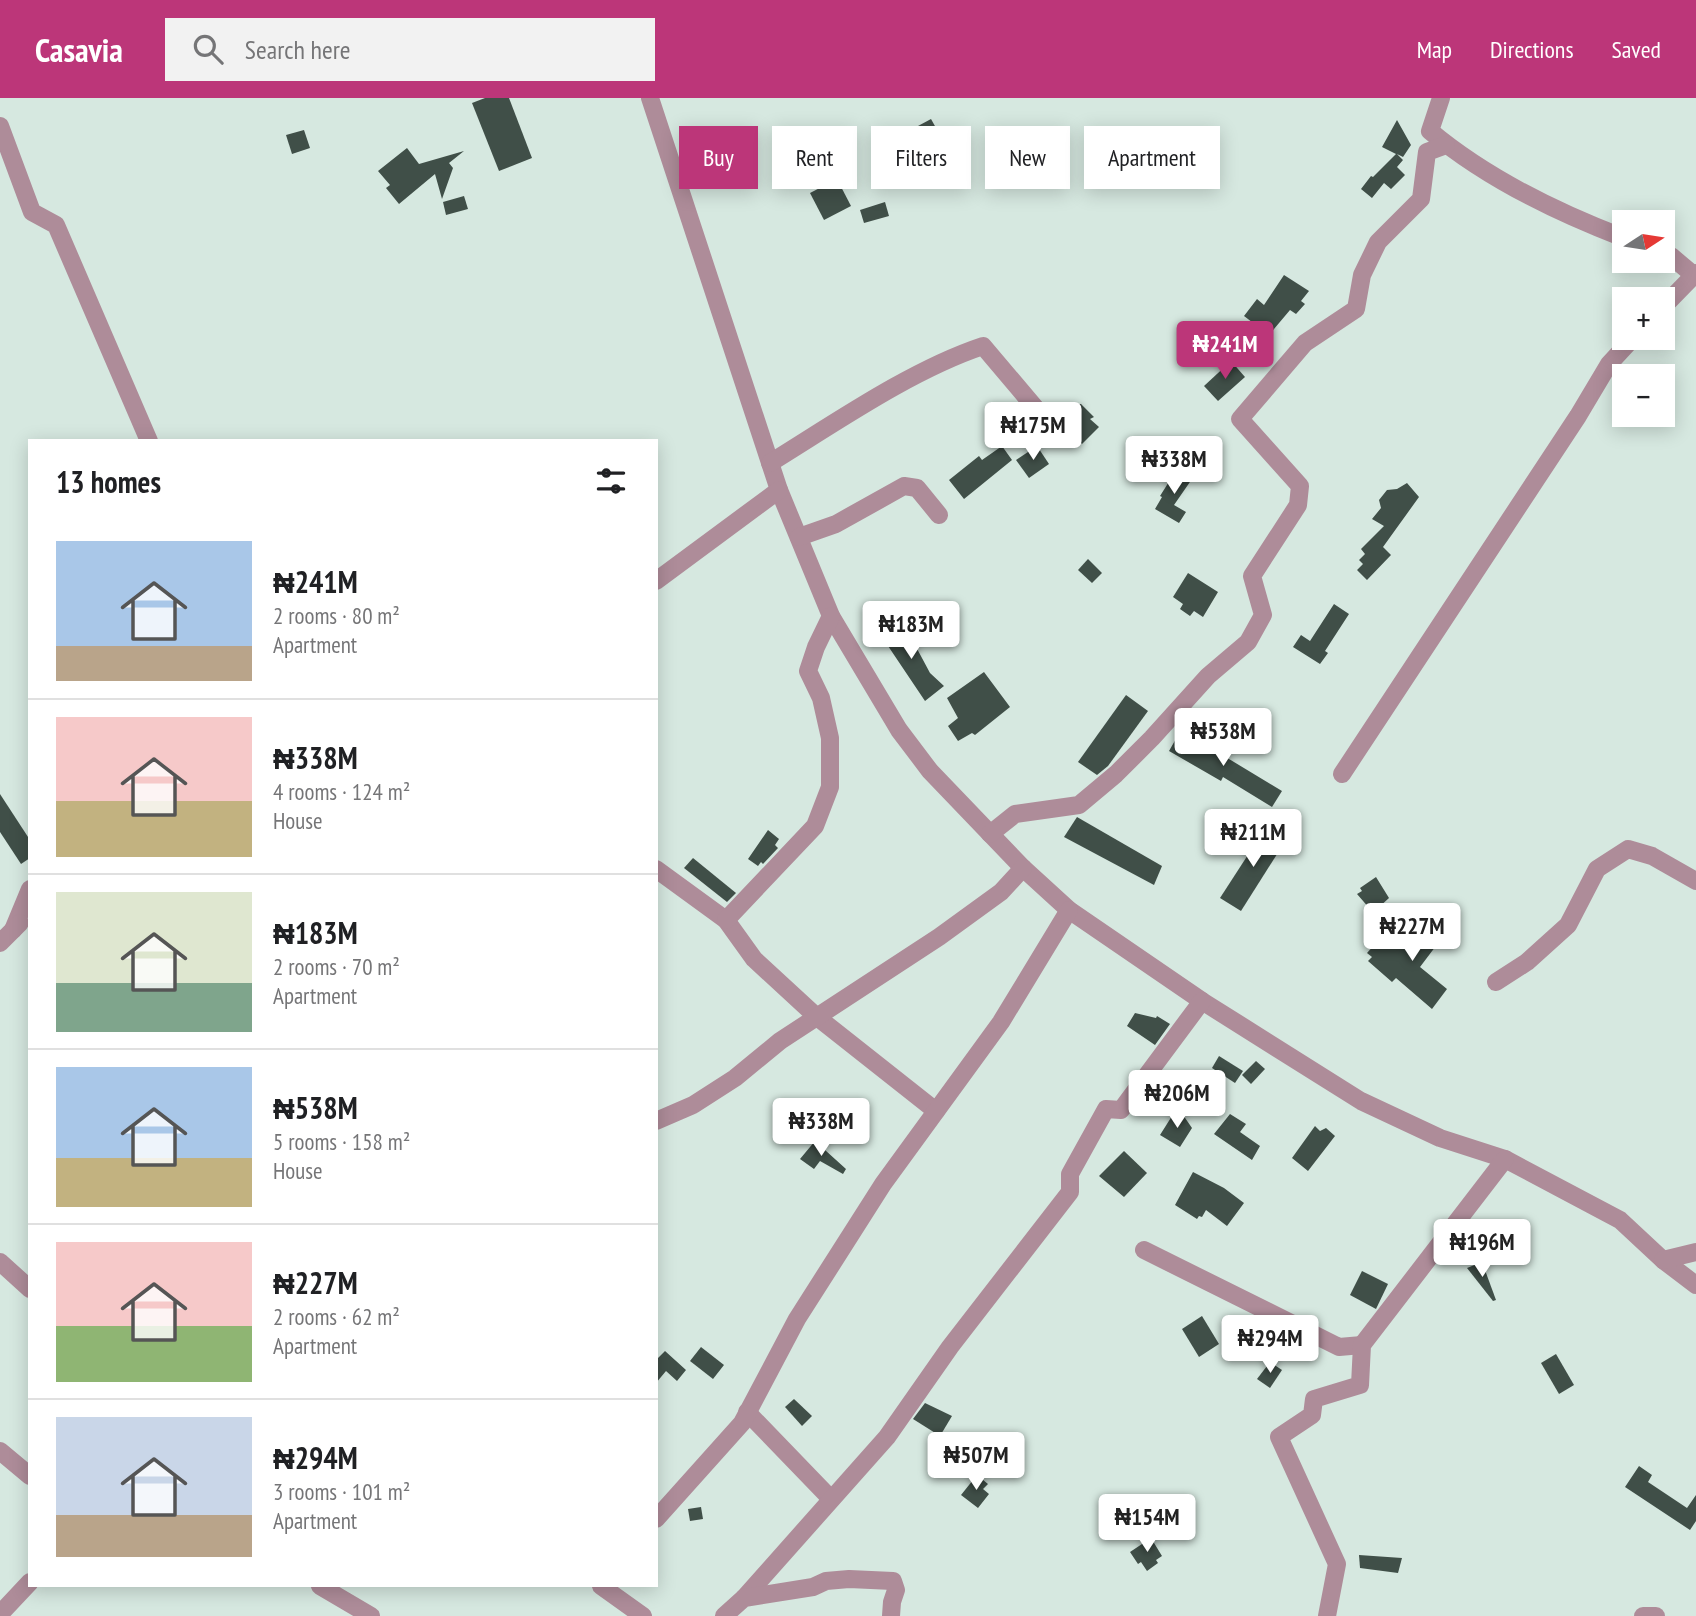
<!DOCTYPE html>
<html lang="en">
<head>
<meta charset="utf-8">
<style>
  :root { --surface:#fff; --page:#f2f2f2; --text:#202124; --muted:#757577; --line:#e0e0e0; --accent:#bc3679 }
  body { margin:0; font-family:"PT Sans Narrow",sans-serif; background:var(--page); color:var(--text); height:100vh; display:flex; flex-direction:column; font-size:26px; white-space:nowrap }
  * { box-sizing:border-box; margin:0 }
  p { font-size:23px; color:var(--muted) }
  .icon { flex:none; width:38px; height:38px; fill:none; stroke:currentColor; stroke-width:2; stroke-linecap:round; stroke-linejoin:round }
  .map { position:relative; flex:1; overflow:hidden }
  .side { position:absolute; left:28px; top:341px; width:630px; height:1148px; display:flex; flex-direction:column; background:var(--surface); border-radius:0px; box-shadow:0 4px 18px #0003 }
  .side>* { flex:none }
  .top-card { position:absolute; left:679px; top:28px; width:665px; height:63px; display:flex; gap:14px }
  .needle { width:46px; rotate:78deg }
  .controls { position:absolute; left:1612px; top:112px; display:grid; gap:14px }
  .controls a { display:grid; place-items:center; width:63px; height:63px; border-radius:0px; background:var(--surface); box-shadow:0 4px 18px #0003; font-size:35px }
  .price { position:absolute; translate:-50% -60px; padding:0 16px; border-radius:7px; background:#fff; color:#222; font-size:23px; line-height:46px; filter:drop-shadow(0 2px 4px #0008) }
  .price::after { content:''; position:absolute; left:50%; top:42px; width:21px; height:16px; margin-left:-10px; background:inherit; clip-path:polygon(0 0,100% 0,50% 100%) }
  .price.on { background:var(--accent); color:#fff }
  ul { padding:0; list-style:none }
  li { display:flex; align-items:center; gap:21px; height:175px; padding:0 28px }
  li+li { border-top:2px solid var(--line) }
  li span { display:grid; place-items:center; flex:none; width:196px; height:140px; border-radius:0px; color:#555 }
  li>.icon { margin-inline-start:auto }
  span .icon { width:84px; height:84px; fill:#fffc; stroke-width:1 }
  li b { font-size:30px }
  h2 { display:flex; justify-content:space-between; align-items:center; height:84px; padding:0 28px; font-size:30px }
  .chip { padding:0 24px; border-radius:0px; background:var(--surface); box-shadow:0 4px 18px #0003; font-size:24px; line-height:63px }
  .chip.on { background:var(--accent); color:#fff }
  header { display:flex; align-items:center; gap:42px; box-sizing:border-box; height:98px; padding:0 35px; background:var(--accent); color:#fff }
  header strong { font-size:33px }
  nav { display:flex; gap:38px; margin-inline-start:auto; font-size:24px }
  .search { width:490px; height:63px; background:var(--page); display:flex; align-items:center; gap:18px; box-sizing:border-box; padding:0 24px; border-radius:0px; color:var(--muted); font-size:26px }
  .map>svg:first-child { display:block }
  .building { fill:#404f48 }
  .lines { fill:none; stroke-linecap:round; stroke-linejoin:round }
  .minor { stroke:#ae8c99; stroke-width:18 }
</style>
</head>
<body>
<header>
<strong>Casavia</strong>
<div class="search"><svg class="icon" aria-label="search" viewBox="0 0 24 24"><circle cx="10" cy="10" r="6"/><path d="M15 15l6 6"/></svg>Search here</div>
<nav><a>Map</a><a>Directions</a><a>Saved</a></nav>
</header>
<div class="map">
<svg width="1696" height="1518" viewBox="0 0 1696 1518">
  <rect width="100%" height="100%" fill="#d6e8e0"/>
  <g class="building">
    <polygon points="485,0 509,0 532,60 499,73 472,5"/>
    <polygon points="931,21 944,44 931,51 918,28"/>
    <polygon points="1397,22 1411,47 1403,59 1397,56 1403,62 1397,69 1405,77 1391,91 1384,85 1372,100 1361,91 1371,78 1373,79 1396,56 1382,49"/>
    <polygon points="304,32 310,50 292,56 286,37"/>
    <polygon points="407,50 419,66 464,53 449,65 453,70 442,101 435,76 399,106 386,90 390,87 378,73"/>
    <polygon points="837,81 851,108 824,122 810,95"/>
    <polygon points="464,98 468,111 446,117 443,104"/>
    <polygon points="885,104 889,118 864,125 860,112"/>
    <polygon points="1284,177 1309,193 1301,203 1305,206 1296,216 1290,212 1269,237 1244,218 1257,201 1264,207"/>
    <polygon points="1231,263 1245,279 1218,303 1204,288"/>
    <polygon points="1076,306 1081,306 1094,319 1090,321 1099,329 1082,346 1060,322"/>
    <polygon points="1002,348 1012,362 964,401 949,382 979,358 982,362"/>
    <polygon points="1037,348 1049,366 1029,380 1016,362"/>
    <polygon points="1177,371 1192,381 1174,407 1186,414 1179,425 1155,411 1162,399 1160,398"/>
    <polygon points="1407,385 1419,399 1383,449 1391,457 1367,482 1357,472 1363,466 1359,462 1365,456 1361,451 1384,428 1372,421 1381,410 1379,402 1387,392 1397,391"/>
    <polygon points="1088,461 1102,475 1092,485 1078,472"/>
    <polygon points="1188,475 1218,494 1203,519 1194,513 1190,518 1180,511 1183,506 1173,499"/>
    <polygon points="1334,506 1349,516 1325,553 1328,555 1320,566 1293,549 1301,537 1310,543"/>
    <polygon points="897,527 907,532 930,575 944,588 925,603 880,536"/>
    <polygon points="984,574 1010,609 975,637 972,635 958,643 948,628 958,620 947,600"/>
    <polygon points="1126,597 1148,613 1108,668 1097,677 1078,664"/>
    <polygon points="1181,632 1282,693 1272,709 1223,679 1221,683 1169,653"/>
    <polygon points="0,696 30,742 30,760 21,766 0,734"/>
    <polygon points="1077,719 1162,768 1154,787 1064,739"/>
    <polygon points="1266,729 1286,742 1241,813 1220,800"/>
    <polygon points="768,732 779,741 775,747 778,750 763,766 761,764 758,768 748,761"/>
    <polygon points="693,760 736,795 727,804 684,770"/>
    <polygon points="1376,779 1389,800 1377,811 1374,806 1370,811 1357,796 1362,793 1360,790"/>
    <polygon points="1439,818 1451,828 1420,869 1447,891 1432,911 1396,880 1392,884 1368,863 1372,859 1367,855 1376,845 1379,847 1386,839 1393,845 1396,841 1411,854"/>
    <polygon points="1135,915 1156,920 1157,918 1170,926 1155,947 1127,928"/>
    <polygon points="1219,958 1243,973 1235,985 1212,970"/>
    <polygon points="1256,963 1265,971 1251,986 1242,977"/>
    <polygon points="1181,1014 1192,1030 1180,1049 1160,1037 1172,1018 1176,1021"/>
    <polygon points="1230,1016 1246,1026 1240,1034 1260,1048 1252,1062 1214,1036"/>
    <polygon points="1315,1028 1320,1033 1326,1030 1335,1038 1308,1073 1292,1060"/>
    <polygon points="815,1043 846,1071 843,1076 820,1063 814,1071 800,1061"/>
    <polygon points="1124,1053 1147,1075 1124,1099 1099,1078"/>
    <polygon points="1193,1074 1224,1090 1244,1105 1227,1128 1206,1112 1202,1119 1199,1118 1197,1121 1175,1107"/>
    <polygon points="1482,1164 1496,1202 1493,1203 1467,1170"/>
    <polygon points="1362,1173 1388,1186 1376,1211 1350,1197"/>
    <polygon points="1202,1218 1219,1246 1199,1259 1182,1231"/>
    <polygon points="701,1249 724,1267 713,1281 690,1263"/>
    <polygon points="665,1253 686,1272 677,1283 666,1273 656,1285 656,1262"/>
    <polygon points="1556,1256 1574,1287 1559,1296 1541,1265"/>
    <polygon points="1270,1264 1282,1272 1270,1290 1257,1281"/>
    <polygon points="794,1301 812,1318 802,1328 785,1309"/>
    <polygon points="925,1305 952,1318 940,1338 913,1321"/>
    <polygon points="1639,1368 1652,1377 1648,1384 1687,1410 1696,1397 1696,1423 1690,1432 1625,1389"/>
    <polygon points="977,1377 988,1386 983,1391 989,1396 978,1410 961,1397"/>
    <polygon points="701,1409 703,1421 690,1423 688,1411"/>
    <polygon points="1151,1440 1162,1458 1156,1462 1158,1465 1147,1473 1141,1464 1138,1466 1130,1454"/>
    <polygon points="1359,1457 1402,1460 1398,1475 1360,1470"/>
  </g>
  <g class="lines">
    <g class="minor">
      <polyline points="650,0 779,392 831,518 899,632 930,673 1023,770 1069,812 1202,903 1361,1003 1440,1040 1505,1061 1620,1122 1663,1162 1696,1187"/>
      <path d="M1441 0 1430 33C1486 80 1556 114 1624 140"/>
      <polyline points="0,28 32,114 56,127 149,343"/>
      <polyline points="1662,155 1671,158 1696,179"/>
      <polyline points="1662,210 1696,175"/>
      <path d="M770 365C835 325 911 272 983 248L1060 339"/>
      <polyline points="799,439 836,426 904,388 917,390 939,417"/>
      <polyline points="656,483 779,392"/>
      <polyline points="1342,676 1578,318 1609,266 1633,240"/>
      <polyline points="990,736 1015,716 1079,707 1116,676 1152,640 1208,578 1248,544 1263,517 1252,478 1298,407 1300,388 1240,321 1305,245 1356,211 1362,177 1378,144 1421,101 1427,54 1446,47"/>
      <polyline points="656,771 726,822 754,861 817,919 936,1013"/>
      <polyline points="726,822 815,728 830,689 830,640 821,600 808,573 816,549 831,518"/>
      <polyline points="13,832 30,791"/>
      <polyline points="0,845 20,825"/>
      <polyline points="1496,884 1527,864 1568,827 1597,771 1628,751 1652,758 1696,783"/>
      <polyline points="656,1023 693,1007 735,980 780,943 939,839 1001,794 1023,770"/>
      <polyline points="1144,1152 1339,1249 1362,1247"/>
      <polyline points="1663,1162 1696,1154"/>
      <polyline points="0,1164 30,1191"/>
      <polyline points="747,1314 831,1401"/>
      <polyline points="0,1353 30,1378"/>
      <polyline points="656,1421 742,1325 797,1221 883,1086 1001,924 1069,812"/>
      <polyline points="320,1488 371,1518"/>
      <polyline points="601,1488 643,1518"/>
      <polyline points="744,1500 887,1339 950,1249 1070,1094 1070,1076 1106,1011 1121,1012 1202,903"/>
      <polyline points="0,1516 30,1484"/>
      <polyline points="724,1518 744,1500 813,1489 826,1483 849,1481 893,1483 896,1492 892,1504 891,1518"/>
      <polyline points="1327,1518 1337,1466 1279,1339 1312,1317 1314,1301 1360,1287 1362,1247 1505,1061"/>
      <polyline points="1643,1518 1656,1518"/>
    </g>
  </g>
</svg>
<div class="controls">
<a><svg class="needle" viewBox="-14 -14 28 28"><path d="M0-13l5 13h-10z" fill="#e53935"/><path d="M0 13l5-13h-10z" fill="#757577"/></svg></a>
<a>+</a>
<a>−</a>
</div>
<b class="price on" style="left:1225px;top:283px">₦241M</b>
<b class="price" style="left:1033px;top:364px">₦175M</b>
<b class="price" style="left:1174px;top:398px">₦338M</b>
<b class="price" style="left:911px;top:563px">₦183M</b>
<b class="price" style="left:1223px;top:670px">₦538M</b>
<b class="price" style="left:1253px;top:771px">₦211M</b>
<b class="price" style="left:1412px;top:865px">₦227M</b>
<b class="price" style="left:1177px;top:1032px">₦206M</b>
<b class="price" style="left:821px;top:1060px">₦338M</b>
<b class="price" style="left:1482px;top:1181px">₦196M</b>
<b class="price" style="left:1270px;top:1277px">₦294M</b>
<b class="price" style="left:976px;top:1394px">₦507M</b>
<b class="price" style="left:1147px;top:1456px">₦154M</b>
<div class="top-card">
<a class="chip on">Buy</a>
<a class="chip">Rent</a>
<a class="chip">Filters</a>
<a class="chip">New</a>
<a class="chip">Apartment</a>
</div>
<section class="side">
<h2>13 homes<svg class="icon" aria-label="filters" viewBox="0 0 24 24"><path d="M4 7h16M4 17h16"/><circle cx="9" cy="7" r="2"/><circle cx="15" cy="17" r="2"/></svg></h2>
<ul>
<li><span style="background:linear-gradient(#a9c7e8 75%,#b9a48a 0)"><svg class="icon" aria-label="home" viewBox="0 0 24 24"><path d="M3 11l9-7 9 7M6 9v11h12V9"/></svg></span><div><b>₦241M</b><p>2 rooms · 80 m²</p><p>Apartment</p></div></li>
<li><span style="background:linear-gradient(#f6c9c9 60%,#c2b280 0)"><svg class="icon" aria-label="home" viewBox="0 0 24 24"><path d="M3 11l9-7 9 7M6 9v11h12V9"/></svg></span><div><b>₦338M</b><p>4 rooms · 124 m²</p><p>House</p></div></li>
<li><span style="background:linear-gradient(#dfe7d0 65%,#7fa58c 0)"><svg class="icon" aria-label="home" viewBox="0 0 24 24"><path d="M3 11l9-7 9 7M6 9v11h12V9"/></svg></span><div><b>₦183M</b><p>2 rooms · 70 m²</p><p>Apartment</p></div></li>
<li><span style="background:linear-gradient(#a9c7e8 65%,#c2b280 0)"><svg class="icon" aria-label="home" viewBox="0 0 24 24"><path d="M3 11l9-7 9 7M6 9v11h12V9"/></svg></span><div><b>₦538M</b><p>5 rooms · 158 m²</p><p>House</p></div></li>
<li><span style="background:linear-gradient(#f6c9c9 60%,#8fb573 0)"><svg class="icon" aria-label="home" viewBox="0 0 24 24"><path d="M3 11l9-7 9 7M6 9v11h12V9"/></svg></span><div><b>₦227M</b><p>2 rooms · 62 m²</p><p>Apartment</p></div></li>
<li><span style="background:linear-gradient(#c9d6e8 70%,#b9a48a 0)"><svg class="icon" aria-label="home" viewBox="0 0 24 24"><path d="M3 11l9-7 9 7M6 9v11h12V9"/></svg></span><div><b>₦294M</b><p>3 rooms · 101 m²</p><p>Apartment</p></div></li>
</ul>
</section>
</div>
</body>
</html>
